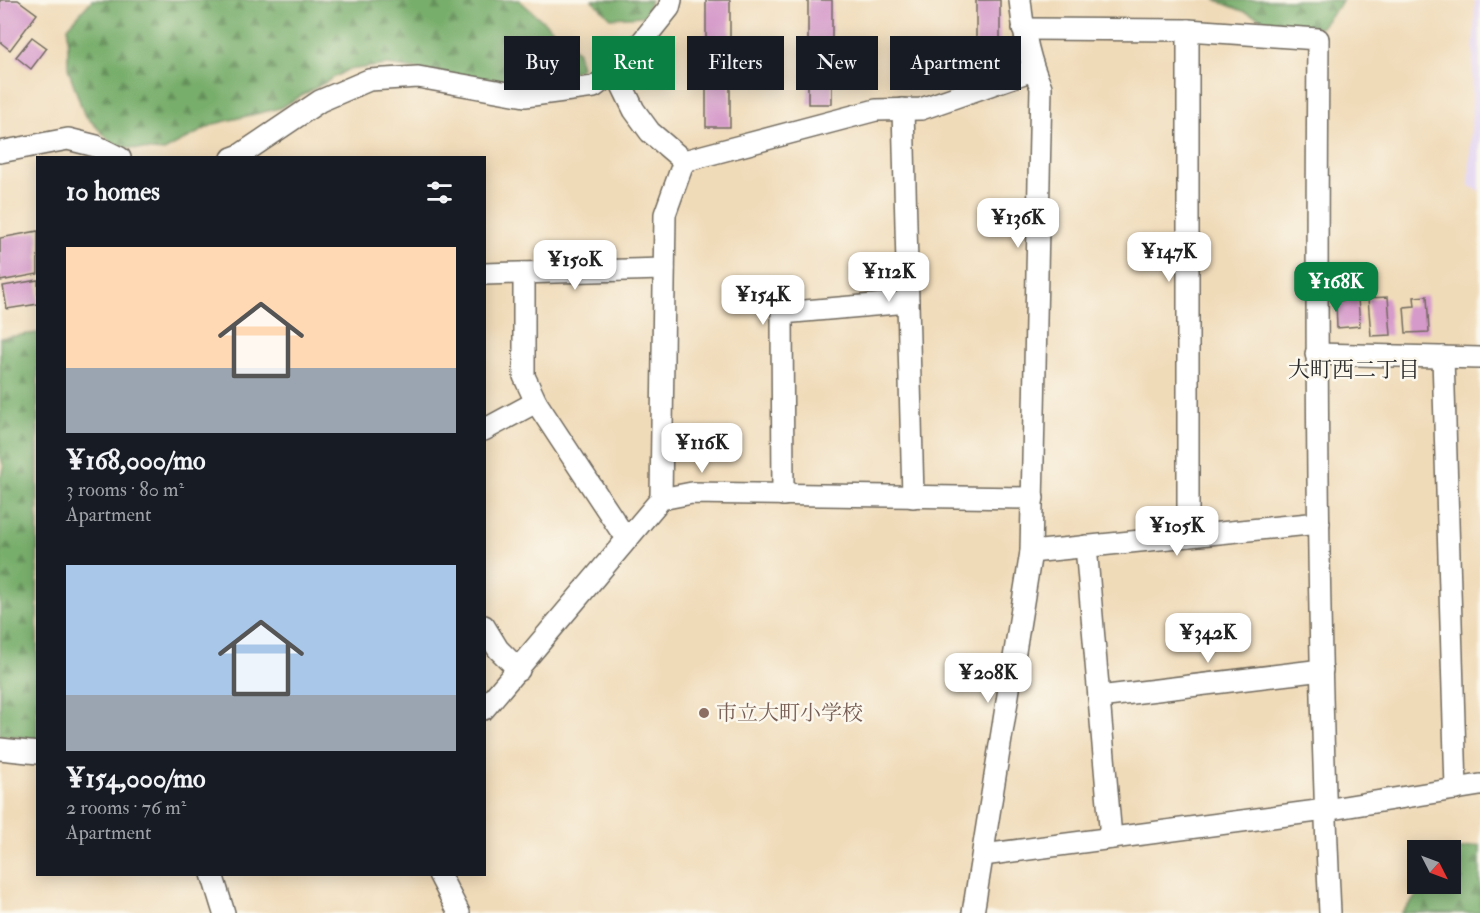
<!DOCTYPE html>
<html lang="en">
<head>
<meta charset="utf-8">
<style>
  :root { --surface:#171b24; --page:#20242c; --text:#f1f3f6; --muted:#9ea1a6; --accent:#0b8043 }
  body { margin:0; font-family:"IM FELL Double Pica","Noto Serif JP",serif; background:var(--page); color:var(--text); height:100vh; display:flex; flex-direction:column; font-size:22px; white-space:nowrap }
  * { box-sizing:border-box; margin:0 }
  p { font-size:20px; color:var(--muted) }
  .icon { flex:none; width:33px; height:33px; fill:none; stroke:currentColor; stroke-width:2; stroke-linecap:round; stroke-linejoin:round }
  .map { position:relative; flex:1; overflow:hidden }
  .drawer { position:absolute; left:36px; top:156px; width:450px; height:720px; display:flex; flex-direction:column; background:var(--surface); border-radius:0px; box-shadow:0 3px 15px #0003 }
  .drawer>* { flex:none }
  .guide { position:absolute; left:504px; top:36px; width:570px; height:54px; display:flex; gap:12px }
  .needle { width:39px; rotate:132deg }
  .fabs { position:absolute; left:1407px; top:840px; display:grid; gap:12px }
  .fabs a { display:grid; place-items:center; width:54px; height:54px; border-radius:0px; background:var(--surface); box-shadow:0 3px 15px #0003; font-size:30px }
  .price { position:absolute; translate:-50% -51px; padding:0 14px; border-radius:12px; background:#fff; color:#222; font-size:20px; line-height:39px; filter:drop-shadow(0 2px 3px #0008) }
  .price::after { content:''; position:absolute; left:50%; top:36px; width:18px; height:14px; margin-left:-9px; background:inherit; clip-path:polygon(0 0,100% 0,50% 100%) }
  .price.on { background:var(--accent); color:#fff }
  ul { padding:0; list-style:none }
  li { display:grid; align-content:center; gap:12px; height:318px; padding:0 30px }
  li span { display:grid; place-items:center; height:186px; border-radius:0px; color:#555 }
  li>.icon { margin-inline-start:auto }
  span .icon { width:108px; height:108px; fill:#fffc; stroke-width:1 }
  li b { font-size:26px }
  h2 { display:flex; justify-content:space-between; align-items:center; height:72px; padding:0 30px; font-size:26px }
  .tag { padding:0 21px; border-radius:0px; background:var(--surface); box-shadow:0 3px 15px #0003; font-size:21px; line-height:54px }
  .tag.on { background:var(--accent); color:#fff }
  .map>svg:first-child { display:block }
  .built { fill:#e2d4f3 }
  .forest { fill:url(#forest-firs); stroke:#526c4c; stroke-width:1.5 }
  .building { fill:#d599ca }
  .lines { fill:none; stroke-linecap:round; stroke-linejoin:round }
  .street-casing { stroke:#70695d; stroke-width:24 }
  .street { stroke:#fff; stroke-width:21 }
  .education-dot { fill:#8d6e63; stroke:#fbf7ec; stroke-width:2 }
  .labels { text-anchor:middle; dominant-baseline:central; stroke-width:5; stroke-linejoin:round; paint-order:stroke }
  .education-label { font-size:21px; fill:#785e54; stroke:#fbf7ec; text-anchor:start }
  .neighbourhood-label { font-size:22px; fill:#2b2b2b; stroke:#fbf7ec }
</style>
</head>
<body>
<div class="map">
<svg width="1480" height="913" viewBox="0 0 1480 913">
  <defs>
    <pattern id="forest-firs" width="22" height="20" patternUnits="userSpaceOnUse" patternTransform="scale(1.5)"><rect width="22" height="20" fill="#78ae6c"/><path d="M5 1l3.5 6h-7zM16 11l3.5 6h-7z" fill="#638e59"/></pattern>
  </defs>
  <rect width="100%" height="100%" fill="#fbf7ec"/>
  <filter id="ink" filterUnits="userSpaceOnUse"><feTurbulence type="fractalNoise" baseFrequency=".0167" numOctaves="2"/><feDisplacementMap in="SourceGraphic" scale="12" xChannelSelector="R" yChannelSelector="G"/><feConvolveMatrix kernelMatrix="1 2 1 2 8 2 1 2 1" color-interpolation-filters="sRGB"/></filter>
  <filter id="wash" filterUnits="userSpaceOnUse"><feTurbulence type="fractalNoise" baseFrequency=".008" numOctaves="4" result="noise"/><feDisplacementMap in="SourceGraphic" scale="24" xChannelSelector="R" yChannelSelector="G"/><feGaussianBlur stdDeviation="1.35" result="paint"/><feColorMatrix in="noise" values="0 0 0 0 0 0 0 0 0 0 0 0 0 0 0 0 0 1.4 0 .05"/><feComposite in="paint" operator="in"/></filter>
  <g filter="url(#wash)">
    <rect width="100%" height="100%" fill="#f0dbb9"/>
    <polygon class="built" points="1475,0 1480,0 1480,191 1469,186"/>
    <g class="forest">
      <polygon points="92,0 519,0 578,52 581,69 545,82 485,79 387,65 347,70 280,108 214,124 164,151 116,147 84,114 68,68 68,27"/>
      <polygon points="592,0 651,0 644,16 611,18"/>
      <polygon points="1215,0 1343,0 1320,28 1268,21"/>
      <polygon points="37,333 38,333 37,739 0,735 0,478 4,468 0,455 0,338"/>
      <polygon points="1480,845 1480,913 1401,913 1415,898 1422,884 1450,884 1451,851"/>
    </g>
    <g id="blocks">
      <g class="building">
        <polygon points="0,0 18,0 37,14 10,50 0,42"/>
        <rect x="706" y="0" width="24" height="127"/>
        <rect x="808" y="0" width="24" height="104"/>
        <rect x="976" y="0" width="24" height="63"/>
        <polygon points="32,37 47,48 31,69 16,57"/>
        <polygon points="38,231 38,274 0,281 0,238"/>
        <polygon points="38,280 38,304 7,309 3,286"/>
        <polygon points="1427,296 1429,332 1406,333 1404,307 1415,306 1414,297"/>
        <polygon points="1388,297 1391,335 1371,336 1368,298"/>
        <polygon points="1358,299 1360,326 1337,328 1336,301"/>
      </g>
    </g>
  </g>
  <g filter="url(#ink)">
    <use href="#blocks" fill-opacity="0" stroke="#70695d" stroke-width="1.5"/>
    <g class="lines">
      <defs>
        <g id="street">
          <path d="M1023 29 1188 30 1318 39C1316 330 1316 622 1330 913"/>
          <polyline points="615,71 634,110 650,132 684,161 876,110 921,109 1033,70"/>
          <polyline points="903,109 913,497"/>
          <polyline points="0,152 68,139 96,146 120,158"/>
          <polyline points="232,158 240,155 320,101 369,80 418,77 525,96 594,87 615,71 637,48 669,8 671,0"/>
          <polyline points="524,273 524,376 536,402 619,528 629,537"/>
          <polyline points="484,274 664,269"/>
          <polyline points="1316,354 1480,358"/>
          <polyline points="1443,357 1456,789"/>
          <polyline points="484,430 536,402"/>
          <polyline points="783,495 782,313 908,302"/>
          <polyline points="661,499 665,214 684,161"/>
          <polyline points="1188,536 1188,30"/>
          <polyline points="1086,546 1111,838"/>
          <polyline points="1031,552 1319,523"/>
          <polyline points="484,626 498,649 519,670"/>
          <polyline points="1099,697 1322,670"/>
          <polyline points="484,709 661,499 692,493 1033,498"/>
          <polyline points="0,749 38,753"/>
          <polyline points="983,855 1325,810 1480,785"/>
          <polyline points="212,874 224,913"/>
          <polyline points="439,874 459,913"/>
          <path d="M973 913 1031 552 1041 87C1028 59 1023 30 1020 0"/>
        </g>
      </defs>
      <use href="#street" class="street-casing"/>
      <use href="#street" class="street"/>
    </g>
  </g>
  <circle class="education-dot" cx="704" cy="713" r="6"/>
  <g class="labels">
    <g class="education-label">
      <text x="716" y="713">市立大町小学校</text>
    </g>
    <g class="neighbourhood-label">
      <text x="1354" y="370">大町西二丁目</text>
    </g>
  </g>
</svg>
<div class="fabs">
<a><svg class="needle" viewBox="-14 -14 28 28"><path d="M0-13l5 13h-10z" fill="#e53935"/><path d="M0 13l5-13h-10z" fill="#9ea1a6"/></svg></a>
</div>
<b class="price" style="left:1018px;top:249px">¥136K</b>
<b class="price" style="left:1169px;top:283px">¥147K</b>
<b class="price" style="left:575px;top:291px">¥150K</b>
<b class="price" style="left:889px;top:303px">¥112K</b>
<b class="price on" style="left:1336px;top:313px">¥168K</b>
<b class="price" style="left:763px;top:326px">¥154K</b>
<b class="price" style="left:702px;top:474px">¥116K</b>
<b class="price" style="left:1177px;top:557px">¥105K</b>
<b class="price" style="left:1208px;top:664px">¥342K</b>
<b class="price" style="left:988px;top:704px">¥208K</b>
<div class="guide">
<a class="tag">Buy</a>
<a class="tag on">Rent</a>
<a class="tag">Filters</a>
<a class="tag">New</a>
<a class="tag">Apartment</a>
</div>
<section class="drawer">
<h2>10 homes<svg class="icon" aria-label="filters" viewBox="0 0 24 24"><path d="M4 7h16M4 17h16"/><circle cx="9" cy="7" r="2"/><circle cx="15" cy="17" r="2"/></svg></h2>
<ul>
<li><span style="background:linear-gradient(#ffd9b3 65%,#9aa5b1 0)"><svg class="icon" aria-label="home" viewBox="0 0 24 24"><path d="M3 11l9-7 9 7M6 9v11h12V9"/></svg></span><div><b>¥168,000/mo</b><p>3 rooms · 80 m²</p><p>Apartment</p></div></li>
<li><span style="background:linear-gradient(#a9c7e8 70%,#9aa5b1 0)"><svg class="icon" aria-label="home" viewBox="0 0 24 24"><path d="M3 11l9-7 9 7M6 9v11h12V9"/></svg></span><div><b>¥154,000/mo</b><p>2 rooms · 76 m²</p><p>Apartment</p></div></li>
</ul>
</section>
</div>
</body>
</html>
